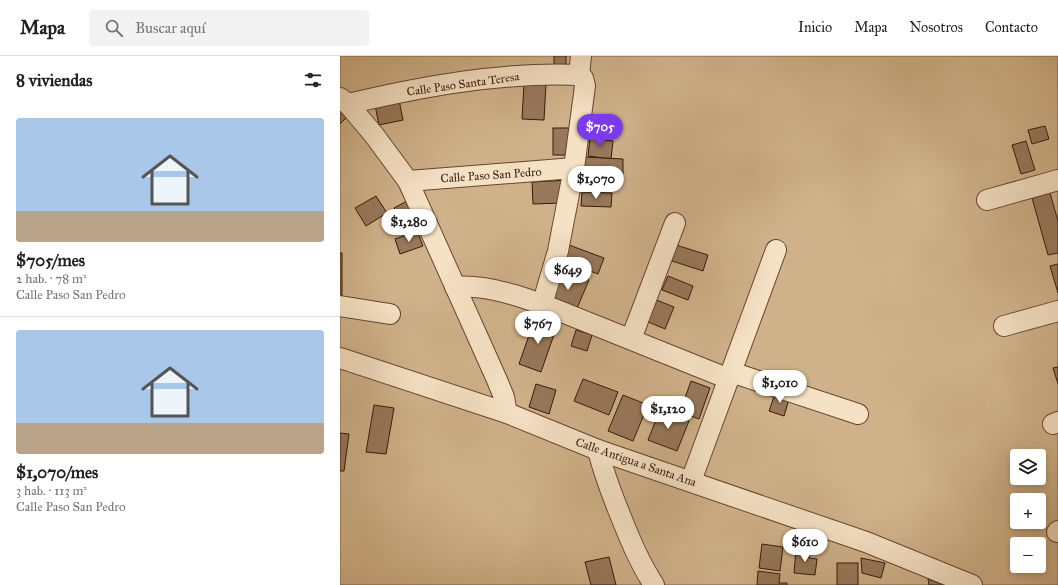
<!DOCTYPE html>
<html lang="es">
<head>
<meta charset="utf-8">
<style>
  :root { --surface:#fff; --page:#f2f2f2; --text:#202124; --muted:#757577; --line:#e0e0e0; --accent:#7c3aed }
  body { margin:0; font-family:"IM FELL Great Primer",serif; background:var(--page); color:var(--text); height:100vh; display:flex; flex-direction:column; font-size:15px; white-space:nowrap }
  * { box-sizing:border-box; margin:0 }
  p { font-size:13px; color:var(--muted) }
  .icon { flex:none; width:22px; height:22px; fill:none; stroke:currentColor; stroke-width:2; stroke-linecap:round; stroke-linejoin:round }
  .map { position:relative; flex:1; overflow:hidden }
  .side { display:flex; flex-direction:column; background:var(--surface); width:340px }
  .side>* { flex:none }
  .tools { position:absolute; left:670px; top:393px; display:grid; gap:8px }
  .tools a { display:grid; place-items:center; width:36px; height:36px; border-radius:4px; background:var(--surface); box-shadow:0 2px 6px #0003; font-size:20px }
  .price { position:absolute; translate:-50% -34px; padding:0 9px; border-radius:14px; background:#fff; color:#222; font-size:13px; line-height:26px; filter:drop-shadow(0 1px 2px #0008) }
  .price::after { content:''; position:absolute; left:50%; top:24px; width:12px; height:9px; margin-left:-6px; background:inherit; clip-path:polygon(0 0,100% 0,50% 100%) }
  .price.active { background:var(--accent); color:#fff }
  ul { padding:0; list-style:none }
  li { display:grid; align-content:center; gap:8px; height:212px; padding:0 16px }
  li+li { border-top:1px solid var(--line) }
  li span { display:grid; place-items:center; height:124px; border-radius:4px; color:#555 }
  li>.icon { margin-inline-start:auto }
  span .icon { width:72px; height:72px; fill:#fffc; stroke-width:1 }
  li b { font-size:17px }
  h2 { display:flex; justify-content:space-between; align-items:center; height:48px; padding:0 16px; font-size:17px }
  header { display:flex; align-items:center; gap:24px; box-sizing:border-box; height:56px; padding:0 20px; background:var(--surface); border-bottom:1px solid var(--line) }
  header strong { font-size:19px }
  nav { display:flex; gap:22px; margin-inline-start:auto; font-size:14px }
  .search { width:280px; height:36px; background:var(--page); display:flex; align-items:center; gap:10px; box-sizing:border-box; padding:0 14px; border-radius:4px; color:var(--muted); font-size:15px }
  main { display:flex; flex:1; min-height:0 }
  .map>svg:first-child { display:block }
  .green { fill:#d0b28a; stroke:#84654a; fill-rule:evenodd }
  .building { fill:#97785a; stroke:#381809 }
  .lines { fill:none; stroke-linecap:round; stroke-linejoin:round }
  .minor-casing { stroke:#664630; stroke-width:22 }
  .minor { stroke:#f5e1c4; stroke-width:20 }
  .labels { text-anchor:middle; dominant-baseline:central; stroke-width:3; stroke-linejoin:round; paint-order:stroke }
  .street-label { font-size:12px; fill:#381809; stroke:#f5e1c4 }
</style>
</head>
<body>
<header>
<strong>Mapa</strong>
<div class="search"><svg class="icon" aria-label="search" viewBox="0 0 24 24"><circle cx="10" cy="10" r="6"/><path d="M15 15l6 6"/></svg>Buscar aquí</div>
<nav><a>Inicio</a><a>Mapa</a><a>Nosotros</a><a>Contacto</a></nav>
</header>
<main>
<section class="side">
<h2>8 viviendas<svg class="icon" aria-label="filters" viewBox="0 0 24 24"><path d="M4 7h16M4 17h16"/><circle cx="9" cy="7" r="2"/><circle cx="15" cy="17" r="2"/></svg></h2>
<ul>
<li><span style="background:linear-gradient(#a9c7e8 75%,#b9a48a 0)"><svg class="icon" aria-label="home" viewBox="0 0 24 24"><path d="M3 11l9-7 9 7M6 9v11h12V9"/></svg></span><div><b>$705/mes</b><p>2 hab. · 78 m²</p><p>Calle Paso San Pedro</p></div></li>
<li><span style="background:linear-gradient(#a9c7e8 75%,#b9a48a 0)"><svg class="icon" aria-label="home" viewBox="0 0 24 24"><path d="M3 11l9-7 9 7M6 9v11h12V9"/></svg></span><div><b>$1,070/mes</b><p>3 hab. · 113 m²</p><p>Calle Paso San Pedro</p></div></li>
</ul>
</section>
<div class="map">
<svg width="718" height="529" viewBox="0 0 718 529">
  <rect width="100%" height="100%" fill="#efd1a4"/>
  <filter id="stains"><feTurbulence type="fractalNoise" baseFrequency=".005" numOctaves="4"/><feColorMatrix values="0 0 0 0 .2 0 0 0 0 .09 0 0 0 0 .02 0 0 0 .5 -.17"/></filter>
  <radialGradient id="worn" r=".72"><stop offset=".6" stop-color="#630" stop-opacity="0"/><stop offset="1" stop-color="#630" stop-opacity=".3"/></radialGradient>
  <path class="green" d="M0 0H718V529H0ZM677 400H699V422H677ZM677 444H699V466H677ZM677 488H699V510H677Z"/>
  <g class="building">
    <polygon points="214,0 226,0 226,15 214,14"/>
    <polygon points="184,27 206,28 204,64 182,63"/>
    <polygon points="59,44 63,64 39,69 35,49"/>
    <polygon points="0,54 6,62 0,68"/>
    <polygon points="705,70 709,83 692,88 688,74"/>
    <rect x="213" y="72" width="19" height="27"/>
    <polygon points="250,82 273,85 271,103 248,100"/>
    <polygon points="686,85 695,114 681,118 672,89"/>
    <polygon points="245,101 283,103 283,118 244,116"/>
    <polygon points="228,124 223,147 193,148 192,126"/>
    <polygon points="242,136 272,137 271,151 241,150"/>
    <polygon points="710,137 718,165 718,197 708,199 692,142"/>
    <polygon points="36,140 47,157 26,170 15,152"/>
    <polygon points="67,145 80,165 67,173 54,152"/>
    <polygon points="77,175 83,190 60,198 55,183"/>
    <polygon points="229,189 264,202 258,218 223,205"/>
    <polygon points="336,189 368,199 363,215 332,205"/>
    <rect x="0" y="197" width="2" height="44"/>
    <polygon points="718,208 718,237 710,210"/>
    <polygon points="222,212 249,224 235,257 207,245"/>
    <polygon points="328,220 353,230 348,244 322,234"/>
    <polygon points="314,243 334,251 325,273 306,265"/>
    <polygon points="195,262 217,270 201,316 179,308"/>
    <polygon points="236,274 252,279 247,295 231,290"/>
    <polygon points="718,311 718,328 713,312"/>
    <polygon points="243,323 278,336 269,359 234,345"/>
    <polygon points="351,325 370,332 359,363 340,356"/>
    <polygon points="196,328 216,334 209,358 189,351"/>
    <polygon points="436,335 450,340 444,360 429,355"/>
    <polygon points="283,339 308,349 293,385 268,375"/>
    <polygon points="34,349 54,352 46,398 26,396"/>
    <polygon points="320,354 349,365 337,395 308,384"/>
    <polygon points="0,377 9,378 4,415 0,415"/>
    <polygon points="422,488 443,491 440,515 419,512"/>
    <polygon points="456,493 470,494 469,502 477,503 475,519 454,517"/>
    <polygon points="269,501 276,529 251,529 245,506"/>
    <polygon points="521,502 545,507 541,522 522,517"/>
    <rect x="497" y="507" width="21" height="22"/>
    <polygon points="418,515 440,518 439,527 447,527 447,529 417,529"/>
    <polygon points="588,523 604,529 589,529"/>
  </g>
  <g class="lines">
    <defs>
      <g id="minor">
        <polyline points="0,42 8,48 34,79 68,125 157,324 164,341 167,357"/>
        <path d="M8 48C84 30 161 16 239 19"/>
        <polyline points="68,125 234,112"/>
        <polyline points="647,144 718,124"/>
        <path d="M115 231C156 227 208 251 247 266 294 285 342 304 389 323"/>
        <polyline points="202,249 218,195 234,112 245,30 243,22 239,19 241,0"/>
        <polyline points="0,250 50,258"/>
        <polyline points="664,270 718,255"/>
        <polyline points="291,283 335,167"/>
        <polyline points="0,302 167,357 258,394 526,486 632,529"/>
        <polyline points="391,316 518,358"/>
        <polyline points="713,368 718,366"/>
        <path d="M258 394C263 415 271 436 279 456 289 481 299 506 314 529"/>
        <polyline points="351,425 436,194"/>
        <polyline points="717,476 718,475"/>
      </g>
    </defs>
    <use href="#minor" class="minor-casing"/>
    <use href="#minor" class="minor"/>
  </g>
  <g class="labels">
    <g class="street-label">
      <text transform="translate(123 28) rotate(-8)">Calle Paso Santa Teresa</text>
      <text transform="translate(151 119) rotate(-4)">Calle Paso San Pedro</text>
      <text transform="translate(296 406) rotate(19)">Calle Antigua a Santa Ana</text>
    </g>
  </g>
  <rect width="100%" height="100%" filter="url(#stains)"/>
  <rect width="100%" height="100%" fill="url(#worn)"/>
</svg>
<div class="tools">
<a><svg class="icon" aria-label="layers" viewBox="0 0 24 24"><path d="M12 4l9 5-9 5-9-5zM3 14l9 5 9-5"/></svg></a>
<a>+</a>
<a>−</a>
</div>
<b class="price active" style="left:260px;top:92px">$705</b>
<b class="price" style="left:256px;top:144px">$1,070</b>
<b class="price" style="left:69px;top:187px">$1,280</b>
<b class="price" style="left:228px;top:235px">$649</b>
<b class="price" style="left:198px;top:289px">$767</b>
<b class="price" style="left:440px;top:348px">$1,010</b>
<b class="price" style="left:328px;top:374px">$1,120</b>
<b class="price" style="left:465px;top:507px">$610</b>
</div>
</main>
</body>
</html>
